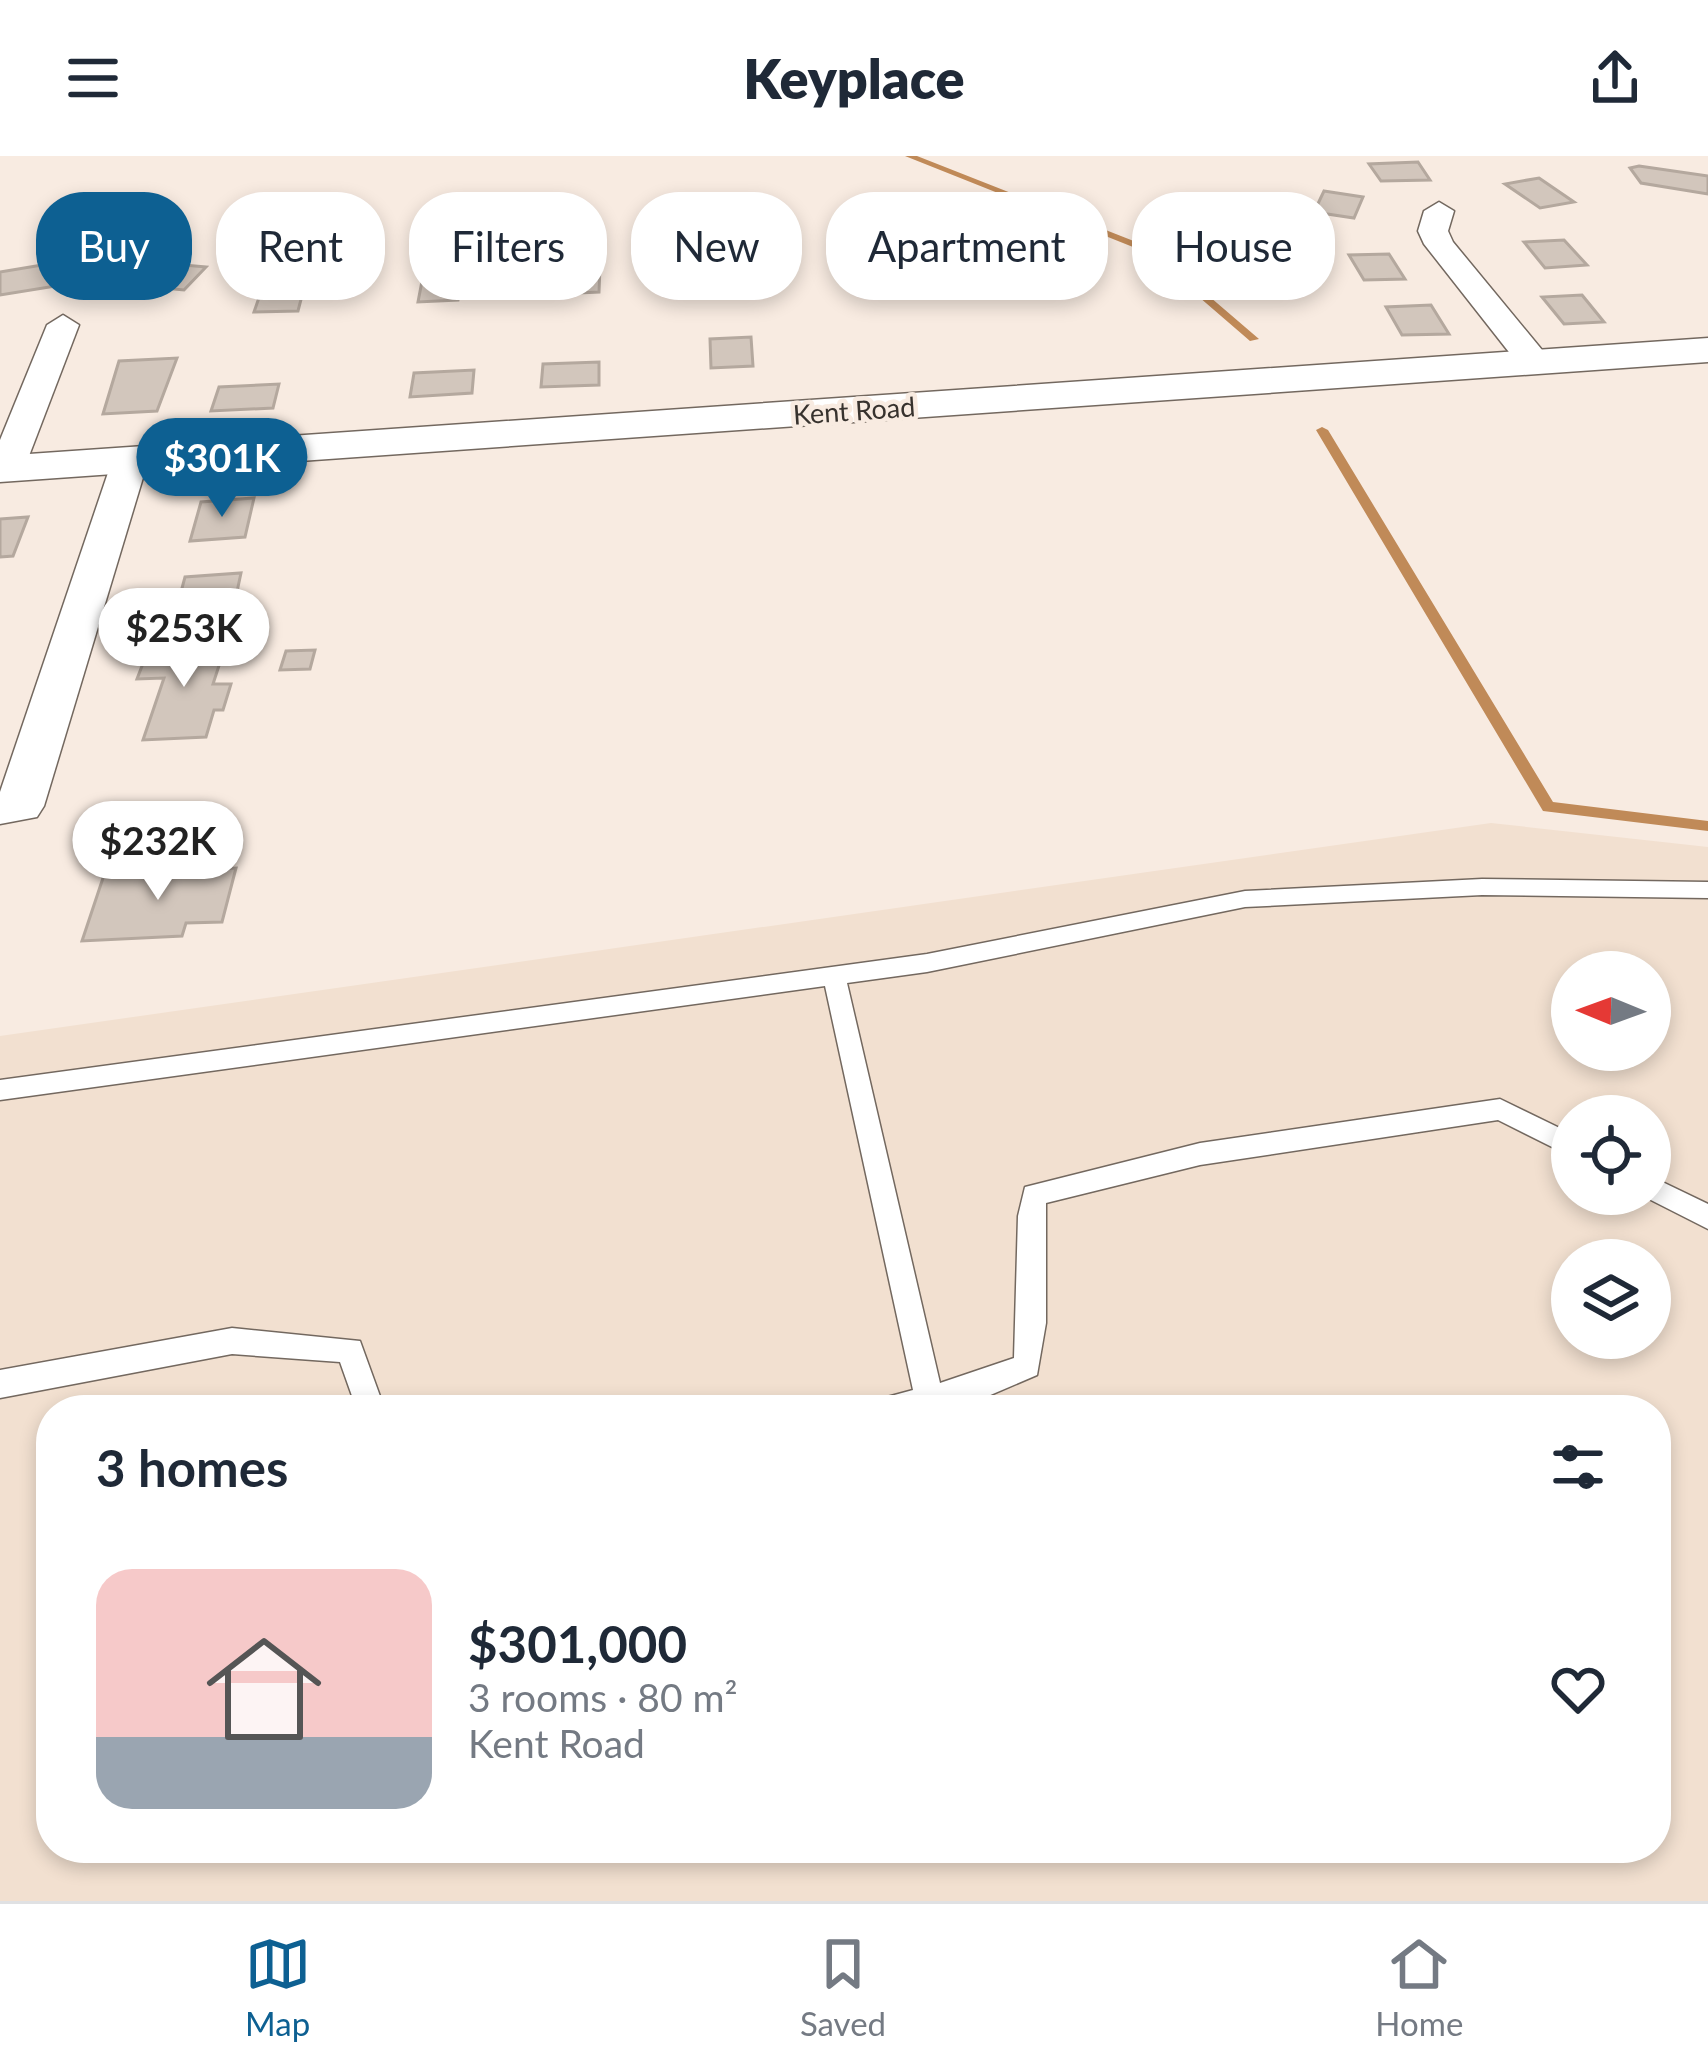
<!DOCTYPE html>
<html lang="en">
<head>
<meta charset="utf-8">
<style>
  :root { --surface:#fff; --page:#f6f6f7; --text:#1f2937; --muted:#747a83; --line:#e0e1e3; --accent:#0d6092 }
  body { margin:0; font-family:Lato,sans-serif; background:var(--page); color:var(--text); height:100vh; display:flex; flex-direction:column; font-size:45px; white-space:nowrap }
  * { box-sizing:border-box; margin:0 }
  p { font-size:39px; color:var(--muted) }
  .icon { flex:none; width:66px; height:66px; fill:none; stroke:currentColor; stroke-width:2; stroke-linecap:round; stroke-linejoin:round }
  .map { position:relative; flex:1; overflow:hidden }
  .drawer { position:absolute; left:36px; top:1239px; width:1635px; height:468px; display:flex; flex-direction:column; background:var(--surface); border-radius:48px; box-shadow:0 6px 18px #0003 }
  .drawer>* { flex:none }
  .guide { position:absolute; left:36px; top:36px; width:1638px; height:108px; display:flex; gap:24px }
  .needle { width:78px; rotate:271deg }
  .fabs { position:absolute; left:1551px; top:795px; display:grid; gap:24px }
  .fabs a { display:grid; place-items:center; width:120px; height:120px; border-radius:50%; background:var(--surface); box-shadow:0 6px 18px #0003; font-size:60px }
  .price { position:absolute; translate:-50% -102px; padding:0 27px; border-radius:42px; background:#fff; color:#222; font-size:39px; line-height:78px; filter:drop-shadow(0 3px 6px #0008) }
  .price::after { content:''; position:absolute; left:50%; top:72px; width:36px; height:27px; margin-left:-18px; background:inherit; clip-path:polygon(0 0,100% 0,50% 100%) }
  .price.active { background:var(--accent); color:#fff }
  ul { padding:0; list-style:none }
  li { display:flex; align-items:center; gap:36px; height:300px; padding:0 60px }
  li span { display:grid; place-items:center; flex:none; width:336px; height:240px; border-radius:36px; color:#555 }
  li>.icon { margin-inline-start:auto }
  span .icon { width:144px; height:144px; fill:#fffc; stroke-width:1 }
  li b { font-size:51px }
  h2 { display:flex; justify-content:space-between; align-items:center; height:144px; padding:0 60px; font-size:51px }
  .tag { padding:0 42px; border-radius:48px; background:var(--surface); box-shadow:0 6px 18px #0003; font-size:42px; line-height:108px }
  .tag.active { background:var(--accent); color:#fff }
  header { display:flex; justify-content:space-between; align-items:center; height:156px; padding:0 60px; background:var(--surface); font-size:54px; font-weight:800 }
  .tab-bar { display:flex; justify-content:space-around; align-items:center; height:168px; border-top:3px solid var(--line); background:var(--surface); font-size:33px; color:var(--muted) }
  .tab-bar a { display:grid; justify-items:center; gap:6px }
  .tab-bar .active { color:var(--accent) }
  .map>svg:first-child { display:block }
  .built { fill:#f2e0d0; fill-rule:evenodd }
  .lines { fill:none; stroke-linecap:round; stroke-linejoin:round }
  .stream { fill:#c08a58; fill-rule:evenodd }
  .building { fill:#d2c6bc; stroke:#b4a89e; stroke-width:3 }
  .service-casing { stroke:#73685f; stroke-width:3 }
  .minor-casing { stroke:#73685f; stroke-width:3 }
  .tertiary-casing { stroke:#73685f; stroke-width:3 }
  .service { fill:#fff; fill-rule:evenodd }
  .minor { fill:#fff; fill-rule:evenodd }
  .tertiary { fill:#fff; fill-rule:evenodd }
  .labels { text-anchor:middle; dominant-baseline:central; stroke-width:9; stroke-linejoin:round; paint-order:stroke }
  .far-street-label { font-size:27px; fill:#37322e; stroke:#f8ebe1 }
</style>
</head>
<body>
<header><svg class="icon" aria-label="menu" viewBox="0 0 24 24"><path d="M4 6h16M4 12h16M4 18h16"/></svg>Keyplace<svg class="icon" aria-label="share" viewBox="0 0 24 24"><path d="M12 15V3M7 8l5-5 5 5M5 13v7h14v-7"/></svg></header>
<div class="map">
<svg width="1708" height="1745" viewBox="0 0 1708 1745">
  <rect width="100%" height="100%" fill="#f8ebe1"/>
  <path class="built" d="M1491 667 1708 691V1745H0V880ZM1572 816H1650V894H1572ZM1572 960H1650V1038H1572ZM1572 1104H1650V1182H1572ZM51 1254H1656V1692H51Z"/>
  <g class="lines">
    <g class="stream">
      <polygon points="905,0 917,0 1154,93 1259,183 1250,185 1148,97"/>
      <polygon points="1322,271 1328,274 1553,646 1708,665 1708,675 1543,655 1316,274"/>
    </g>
  </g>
  <g class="building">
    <polygon points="1418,6 1430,24 1381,25 1369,8"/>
    <polygon points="1639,10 1708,20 1708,38 1641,27 1630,12"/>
    <polygon points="1539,22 1574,46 1540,52 1505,28"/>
    <polygon points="1324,35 1363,41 1354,62 1314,56"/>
    <polygon points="1564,84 1587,109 1545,112 1524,86"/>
    <polygon points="1389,98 1405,123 1364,124 1349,99"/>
    <polygon points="125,102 161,107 206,111 184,134 100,126"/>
    <polygon points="737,103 738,128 699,129 699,104"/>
    <polygon points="66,105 68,128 0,139 0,116"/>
    <polygon points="600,111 599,136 557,138 559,112"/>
    <polygon points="462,119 458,144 418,146 423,120"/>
    <polygon points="305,128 298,155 254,156 263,130"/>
    <polygon points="1582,139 1604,166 1564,168 1542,141"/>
    <polygon points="1431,149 1449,178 1402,179 1386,151"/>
    <polygon points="751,181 753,210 711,212 710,183"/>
    <polygon points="177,202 157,255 103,258 119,205"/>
    <polygon points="599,206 599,229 541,231 543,208"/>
    <polygon points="474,214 472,237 410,241 414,217"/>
    <polygon points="279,228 273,252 211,255 219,231"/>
    <polygon points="254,342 245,381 190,385 201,346"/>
    <polygon points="28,361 13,400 0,401 0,363"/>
    <polygon points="241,417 232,459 174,462 185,421"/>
    <polygon points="226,488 213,528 231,528 223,554 214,554 206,581 143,584 164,522 137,523 149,492"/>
    <polygon points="315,494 310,513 280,514 286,495"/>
    <polygon points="236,712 222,766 186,767 182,780 82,785 104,719"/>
  </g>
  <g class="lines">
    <defs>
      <g id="service">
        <polygon points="1482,723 1708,726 1708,742 1482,739 1245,751 927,816 847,827 940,1227 1014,1202 1018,1060 1025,1031 1200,987 1500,943 1572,978 1572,1001 1498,964 1200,1009 1046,1047 1046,1167 1037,1219 974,1246 941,1254 872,1254 876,1244 913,1234 825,830 0,944 0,924 927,798 1245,735"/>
        <polygon points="1650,1020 1708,1048 1708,1073 1641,1039 1650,1038"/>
        <polygon points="232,1172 360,1185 385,1254 357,1254 340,1206 232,1198 0,1242 0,1214"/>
      </g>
      <g id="minor">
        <polygon points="1439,46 1454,55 1448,75 1453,86 1547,200 1552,207 1547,214 1523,214 1424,88 1418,75 1424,55"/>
        <polygon points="63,159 79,169 24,313 19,321 0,322 0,284 47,169"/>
        <polygon points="130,294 148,305 44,650 37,661 0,668 0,636 112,305"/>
      </g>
      <polygon id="tertiary" points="1708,182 1708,206 0,326 0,300"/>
    </defs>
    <use href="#service" class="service-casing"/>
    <use href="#minor" class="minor-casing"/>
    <use href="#tertiary" class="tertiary-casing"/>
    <use href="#service" class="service"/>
    <use href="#minor" class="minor"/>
    <use href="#tertiary" class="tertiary"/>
  </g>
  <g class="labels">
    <g class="far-street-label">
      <text transform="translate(854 254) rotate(-4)">Kent Road</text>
    </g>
  </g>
</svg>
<div class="fabs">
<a><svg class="needle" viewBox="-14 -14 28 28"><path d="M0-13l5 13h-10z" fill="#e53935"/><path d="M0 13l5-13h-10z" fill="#747a83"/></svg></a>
<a><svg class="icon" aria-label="locate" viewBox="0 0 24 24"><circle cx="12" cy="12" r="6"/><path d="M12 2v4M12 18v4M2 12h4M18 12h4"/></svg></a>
<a><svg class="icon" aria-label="layers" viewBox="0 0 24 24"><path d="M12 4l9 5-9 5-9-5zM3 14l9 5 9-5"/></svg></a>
</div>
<b class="price active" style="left:222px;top:364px">$301K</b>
<b class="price" style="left:184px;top:534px">$253K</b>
<b class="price" style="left:158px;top:747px">$232K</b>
<div class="guide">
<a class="tag active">Buy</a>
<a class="tag">Rent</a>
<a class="tag">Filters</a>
<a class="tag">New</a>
<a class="tag">Apartment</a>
<a class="tag">House</a>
</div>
<section class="drawer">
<h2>3 homes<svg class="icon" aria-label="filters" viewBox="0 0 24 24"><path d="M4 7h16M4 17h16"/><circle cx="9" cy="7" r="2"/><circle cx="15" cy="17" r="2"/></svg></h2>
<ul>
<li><span style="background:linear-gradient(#f6c9c9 70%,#9aa5b1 0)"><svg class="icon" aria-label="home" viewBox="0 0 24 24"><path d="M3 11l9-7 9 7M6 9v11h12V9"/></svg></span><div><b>$301,000</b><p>3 rooms · 80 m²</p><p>Kent Road</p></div><svg class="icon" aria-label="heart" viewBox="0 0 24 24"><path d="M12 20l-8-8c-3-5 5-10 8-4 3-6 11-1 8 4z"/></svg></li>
</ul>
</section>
</div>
<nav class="tab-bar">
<a class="active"><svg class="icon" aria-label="map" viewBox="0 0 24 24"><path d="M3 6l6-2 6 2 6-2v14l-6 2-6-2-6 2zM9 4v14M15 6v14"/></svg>Map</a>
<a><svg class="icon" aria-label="saved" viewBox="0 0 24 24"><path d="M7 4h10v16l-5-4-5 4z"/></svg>Saved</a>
<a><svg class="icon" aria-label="home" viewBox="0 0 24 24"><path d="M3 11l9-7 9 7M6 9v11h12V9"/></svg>Home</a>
</nav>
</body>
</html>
